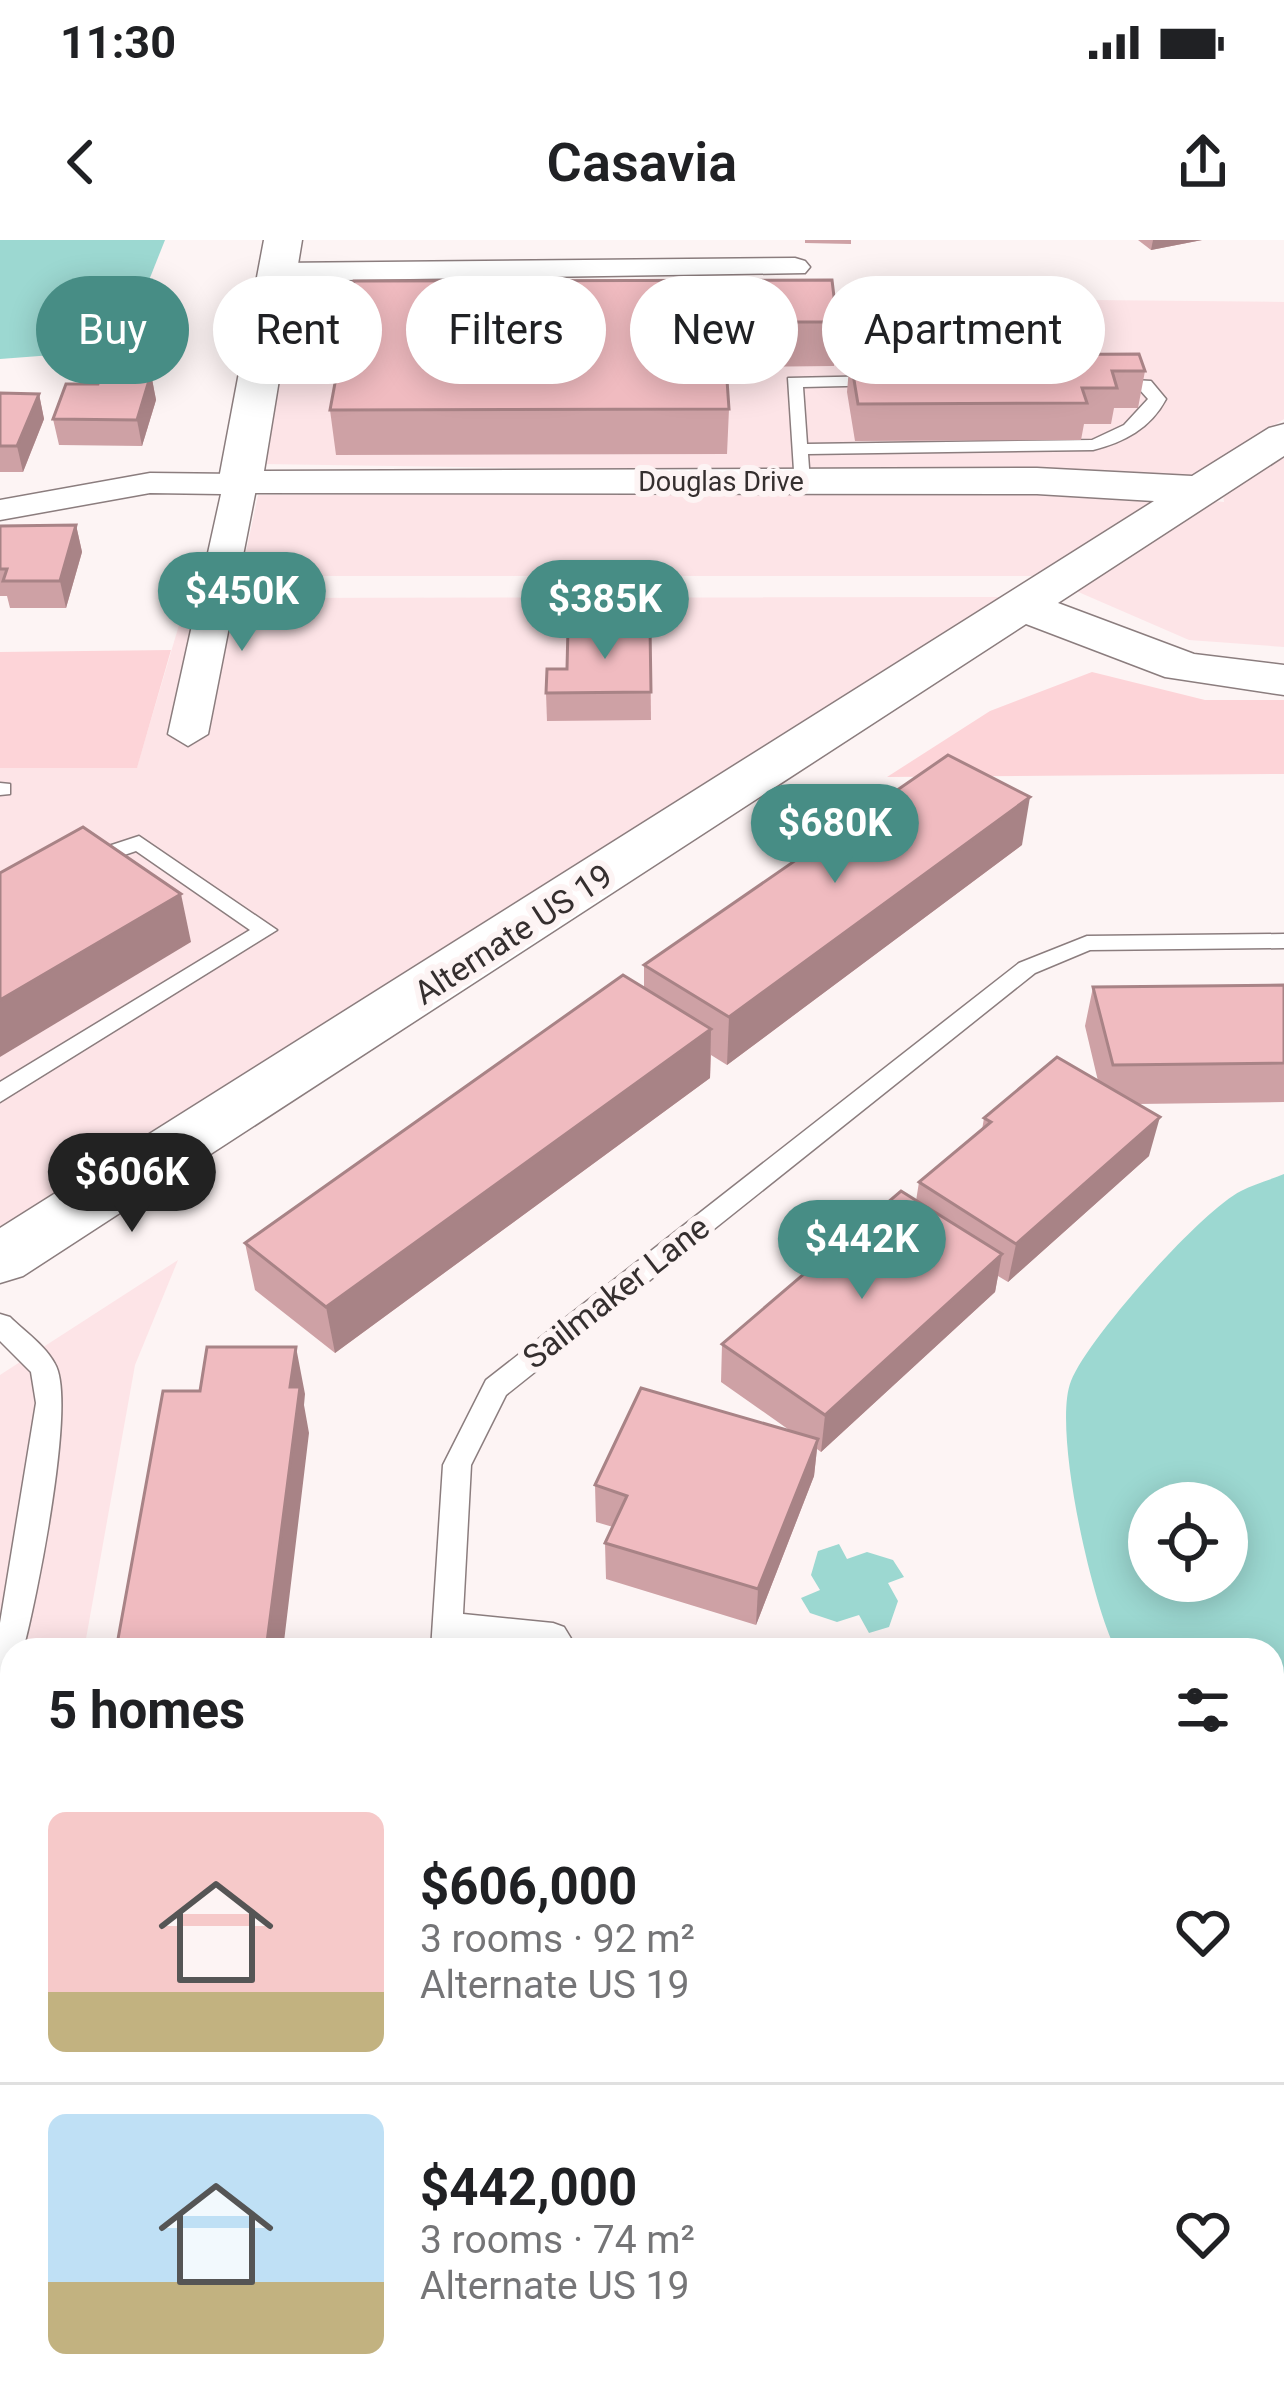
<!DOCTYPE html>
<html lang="en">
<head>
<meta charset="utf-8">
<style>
  :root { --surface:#fff; --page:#f6f6f6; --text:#202124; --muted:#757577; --line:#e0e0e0; --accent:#478d85 }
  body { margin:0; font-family:Roboto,sans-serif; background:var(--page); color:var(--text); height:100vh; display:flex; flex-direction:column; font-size:45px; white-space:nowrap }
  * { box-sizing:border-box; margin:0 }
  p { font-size:39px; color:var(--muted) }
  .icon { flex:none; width:66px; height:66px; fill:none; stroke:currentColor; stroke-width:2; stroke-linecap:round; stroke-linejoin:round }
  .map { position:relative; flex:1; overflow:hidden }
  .drawer { position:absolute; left:0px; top:1398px; width:1284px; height:768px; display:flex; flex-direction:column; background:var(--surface); border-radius:36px 36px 0 0; box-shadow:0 6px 30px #0003 }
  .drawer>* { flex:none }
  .guide { position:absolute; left:36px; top:36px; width:1212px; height:108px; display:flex; gap:24px }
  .buttons { position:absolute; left:1128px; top:1242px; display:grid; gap:24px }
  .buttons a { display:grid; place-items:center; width:120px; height:120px; border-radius:50%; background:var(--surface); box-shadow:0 6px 30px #0003; font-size:60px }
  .price { position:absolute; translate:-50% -102px; padding:0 27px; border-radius:42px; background:var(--accent); color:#fff; font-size:39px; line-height:78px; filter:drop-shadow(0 3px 6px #0008) }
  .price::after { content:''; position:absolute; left:50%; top:72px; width:36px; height:27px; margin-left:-18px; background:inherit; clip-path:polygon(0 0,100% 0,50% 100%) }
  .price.on { background:#222; color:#fff }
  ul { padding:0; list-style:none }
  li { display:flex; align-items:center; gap:36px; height:300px; padding:0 48px }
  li+li { border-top:3px solid var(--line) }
  li span { display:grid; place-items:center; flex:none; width:336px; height:240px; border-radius:18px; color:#555 }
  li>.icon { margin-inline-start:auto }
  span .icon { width:144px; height:144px; fill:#fffc; stroke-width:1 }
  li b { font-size:51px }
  h2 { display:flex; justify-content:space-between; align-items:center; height:144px; padding:0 48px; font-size:51px }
  .pill { padding:0 42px; border-radius:54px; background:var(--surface); box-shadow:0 6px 30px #0003; font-size:42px; line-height:108px }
  .pill.on { background:var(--accent); color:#fff }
  .status { display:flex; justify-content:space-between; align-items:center; height:84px; padding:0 60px; background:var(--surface); direction:ltr }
  .status svg { height:33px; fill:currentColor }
  header { display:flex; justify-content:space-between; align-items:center; height:156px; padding:0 48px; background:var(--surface); font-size:54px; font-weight:600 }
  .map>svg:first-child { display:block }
  .built { fill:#fde4e7 }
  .green { fill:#fdd4d8 }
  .water { fill:#9cd8d1; fill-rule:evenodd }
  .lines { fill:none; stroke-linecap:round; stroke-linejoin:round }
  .lane-casing { stroke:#8b7d7e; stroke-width:3 }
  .street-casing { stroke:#8b7d7e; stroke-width:3 }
  .secondary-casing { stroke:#8b7d7e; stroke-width:3 }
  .lane { fill:#fff; fill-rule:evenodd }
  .street { fill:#fff; fill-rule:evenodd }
  .secondary { fill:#fff; fill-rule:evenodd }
  .wall { fill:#cea1a5 }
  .shaded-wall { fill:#a88386 }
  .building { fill:#f0bbc0; stroke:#a88386; stroke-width:3 }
  .labels { text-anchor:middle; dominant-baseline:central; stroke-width:12; stroke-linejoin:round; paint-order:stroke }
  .far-street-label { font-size:27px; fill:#352f2f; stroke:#fdf4f4 }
  .street-label { font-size:33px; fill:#352f2f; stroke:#fdf4f4 }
</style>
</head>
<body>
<div class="status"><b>11:30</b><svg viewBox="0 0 49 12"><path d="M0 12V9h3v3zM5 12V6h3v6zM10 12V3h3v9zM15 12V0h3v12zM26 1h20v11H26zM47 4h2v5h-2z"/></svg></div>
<header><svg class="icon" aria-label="back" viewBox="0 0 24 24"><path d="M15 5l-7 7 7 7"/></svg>Casavia<svg class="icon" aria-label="share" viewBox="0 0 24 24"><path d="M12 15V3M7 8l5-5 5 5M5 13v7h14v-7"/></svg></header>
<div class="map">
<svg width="1284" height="2166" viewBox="0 0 1284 2166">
  <rect width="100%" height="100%" fill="#fdf4f4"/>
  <g class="built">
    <polygon points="805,57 1284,62 1284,179 1192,238 262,224 289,60"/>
    <polygon points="1284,215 1284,407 1189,400 1076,351 1213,261 1224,262 1223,255"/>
    <polygon points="1039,252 1160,258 1039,336 241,336 258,255"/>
    <polygon points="1007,357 0,993 0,528 137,527 187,358"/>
    <polygon points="178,1020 135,1125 84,1410 12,1410 12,1637 0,1666 0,1135"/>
  </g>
  <g class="green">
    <polygon points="171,410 137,528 0,528 0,412"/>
    <polygon points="1092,432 1205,460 1284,460 1284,534 887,537 990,471"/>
  </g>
  <g class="water">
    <polygon points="0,0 165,0 128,93 92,112 0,119"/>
    <path d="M1284 934V1514L1272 1510V1410H1116C1092 1364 1052 1188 1071 1141 1088 1098 1201 971 1241 951 1254 944 1270 940 1284 934ZM1227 1263V1341H1149V1263Z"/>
    <polygon points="839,1304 847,1319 867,1312 893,1320 904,1337 888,1343 898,1361 889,1387 869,1393 859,1375 837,1382 810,1373 801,1358 820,1350 811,1335 818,1311"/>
  </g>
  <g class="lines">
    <defs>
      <g id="lane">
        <path d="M882 136 888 137V145L803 147 807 204 1092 200 1124 185 1148 159 1140 150 1100 146V138L1151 141 1166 159C1150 189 1124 202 1093 210L808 214 810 242 795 246 788 138Z"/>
        <polygon points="0,543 10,544 10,554 0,555"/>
        <polygon points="139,596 277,690 0,862 0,842 250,690 136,611 83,629 72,622 75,617"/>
        <polygon points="1284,694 1284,708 1090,710 1035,733 506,1155 471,1225 463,1374 553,1383 564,1387 578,1410 462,1400 461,1410 431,1410 443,1225 486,1140 1019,723 1087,696"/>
        <path d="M0 1074 10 1077C24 1091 46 1106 55 1124 77 1161 36 1362 23 1410H12V1444L0 1450V1383L36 1163 31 1132 0 1101Z"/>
        <polygon points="1272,1958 1284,1963 1284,1999 1272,1994"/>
        <polygon points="294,2154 334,2154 329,2166 289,2166"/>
      </g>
      <g id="street">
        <polygon points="795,18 805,21 810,27 805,33 277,41 262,32 277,23"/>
        <polygon points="150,233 240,234 257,244 208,494 188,506 168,494 221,254 150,253 0,280 0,260"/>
      </g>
      <polygon id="secondary" points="264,0 302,0 264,231 1037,228 1192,236 1269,188 1284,184 1284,216 1058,363 1194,414 1284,425 1284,455 1165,437 1026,384 23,1036 0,1043 0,988 1154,261 1037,254 224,253 218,244"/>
    </defs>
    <use href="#lane" class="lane-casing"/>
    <use href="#street" class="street-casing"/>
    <use href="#secondary" class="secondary-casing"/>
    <use href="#lane" class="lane"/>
    <use href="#street" class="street"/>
    <use href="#secondary" class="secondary"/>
  </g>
  <g class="wall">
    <polygon points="805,0 851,0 851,4 805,3"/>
    <polygon points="1138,0 1202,0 1151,10"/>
    <polygon points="354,41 837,82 834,126 726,127 729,169 727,214 336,215 330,170"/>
    <polygon points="850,116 1145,131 1138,168 1114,168 1111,184 1084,184 1081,200 855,201 847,152"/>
    <polygon points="151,134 156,160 142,206 59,205 53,179 98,144"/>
    <polygon points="0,153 39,154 44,179 23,232 0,232"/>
    <polygon points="76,285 82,312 66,368 10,368 7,356 0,356 0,286"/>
    <polygon points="650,387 651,480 547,481 546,453 567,429"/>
    <polygon points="1022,605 727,825 711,815 710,838 335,1113 255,1050 245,1003 644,748 644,725"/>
    <polygon points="1284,745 1284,862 1137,864 1149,916 1008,1042 998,1036 995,1052 821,1212 817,1209 814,1236 756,1385 606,1339 605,1303 613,1287 596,1282 595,1245 792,1192 721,1142 722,1104 916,961 919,942 982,890 984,878 1098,841 1085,786 1093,747"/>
    <polygon points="1272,1594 1284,1598 1284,1767 1272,1763"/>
    <polygon points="745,2154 1272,2154 1284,2166 772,2166"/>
  </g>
  <g class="shaded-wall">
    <polygon points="1153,0 1202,0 1151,10"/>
    <polygon points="151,134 156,160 142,206 137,180"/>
    <polygon points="39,154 44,179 23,232 17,206"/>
    <polygon points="76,285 82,312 66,368 60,341"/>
    <polygon points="1030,557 1022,605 727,825 729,777"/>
    <polygon points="181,654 191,702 0,817 0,760"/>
    <polygon points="711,789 710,838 335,1113 326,1067"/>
    <polygon points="1160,877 1149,916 1008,1042 1016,1004"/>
    <polygon points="1002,1014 995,1052 821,1212 825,1175"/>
    <polygon points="296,1107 305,1154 304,1165 309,1193 283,1410 266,1410 290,1147"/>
    <polygon points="818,1199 814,1236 756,1385 758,1349"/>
    <polygon points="12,2076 12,2145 0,2166 0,2097"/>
  </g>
  <g class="building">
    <polygon points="832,40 837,82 723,82 729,169 330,170 354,41"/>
    <polygon points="1139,114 1145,131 1112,131 1117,148 1082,148 1087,163 858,164 850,116"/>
    <polygon points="102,134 151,134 137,180 53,179 66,144 98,144"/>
    <polygon points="0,153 39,154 17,206 0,206"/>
    <polygon points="76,285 60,341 3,341 7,329 0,329 0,286"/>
    <polygon points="650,387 651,452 546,453 547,429 567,429 568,388"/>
    <polygon points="948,515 1030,557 729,777 644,725"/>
    <polygon points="83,587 181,654 0,760 0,633"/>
    <polygon points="623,735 711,789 326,1067 245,1003"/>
    <polygon points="1284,745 1284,823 1113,825 1093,747"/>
    <polygon points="1057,817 1160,877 1016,1004 919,942 991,882 984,878"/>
    <polygon points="901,951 1002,1014 825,1175 722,1104"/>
    <polygon points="207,1107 296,1107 290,1147 300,1147 266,1410 116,1410 163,1151 200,1151"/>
    <polygon points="641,1148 818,1199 758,1349 605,1303 627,1256 595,1245"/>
    <polygon points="1272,1594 1284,1598 1284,1731 1272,1727"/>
    <polygon points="12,1762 12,2076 0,2097 0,1781"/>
    <polygon points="1272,2145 1284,2150 1284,2166 838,2166 810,2154 1272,2154"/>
    <polygon points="553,2154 602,2154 613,2166 543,2166"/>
  </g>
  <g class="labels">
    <g class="far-street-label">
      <text x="721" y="242">Douglas Drive</text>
    </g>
    <g class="street-label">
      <text transform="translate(513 694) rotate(-33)">Alternate US 19</text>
      <text transform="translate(616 1052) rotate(-38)">Sailmaker Lane</text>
    </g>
  </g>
</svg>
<div class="buttons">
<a><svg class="icon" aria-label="locate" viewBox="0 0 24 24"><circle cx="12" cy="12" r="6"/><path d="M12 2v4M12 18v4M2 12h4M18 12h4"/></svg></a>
</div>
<b class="price" style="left:242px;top:414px">$450K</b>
<b class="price" style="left:605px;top:422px">$385K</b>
<b class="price" style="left:835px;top:646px">$680K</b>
<b class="price on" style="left:132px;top:995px">$606K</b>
<b class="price" style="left:862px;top:1062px">$442K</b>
<div class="guide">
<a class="pill on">Buy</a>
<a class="pill">Rent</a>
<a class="pill">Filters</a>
<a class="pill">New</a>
<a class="pill">Apartment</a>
</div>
<section class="drawer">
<h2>5 homes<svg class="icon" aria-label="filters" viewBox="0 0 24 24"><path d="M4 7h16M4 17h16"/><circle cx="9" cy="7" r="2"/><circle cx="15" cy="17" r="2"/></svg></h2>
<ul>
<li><span style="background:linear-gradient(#f6c9c9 75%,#c2b280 0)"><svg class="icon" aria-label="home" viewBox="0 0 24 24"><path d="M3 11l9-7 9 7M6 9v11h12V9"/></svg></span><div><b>$606,000</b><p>3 rooms · 92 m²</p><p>Alternate US 19</p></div><svg class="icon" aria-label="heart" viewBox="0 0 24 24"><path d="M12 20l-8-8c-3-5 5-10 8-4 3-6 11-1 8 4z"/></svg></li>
<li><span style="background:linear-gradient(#bfe0f5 70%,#c2b280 0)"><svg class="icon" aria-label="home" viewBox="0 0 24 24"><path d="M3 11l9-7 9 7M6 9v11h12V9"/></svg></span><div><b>$442,000</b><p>3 rooms · 74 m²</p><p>Alternate US 19</p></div><svg class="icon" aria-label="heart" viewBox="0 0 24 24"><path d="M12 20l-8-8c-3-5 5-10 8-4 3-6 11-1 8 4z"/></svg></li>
</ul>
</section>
</div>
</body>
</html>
